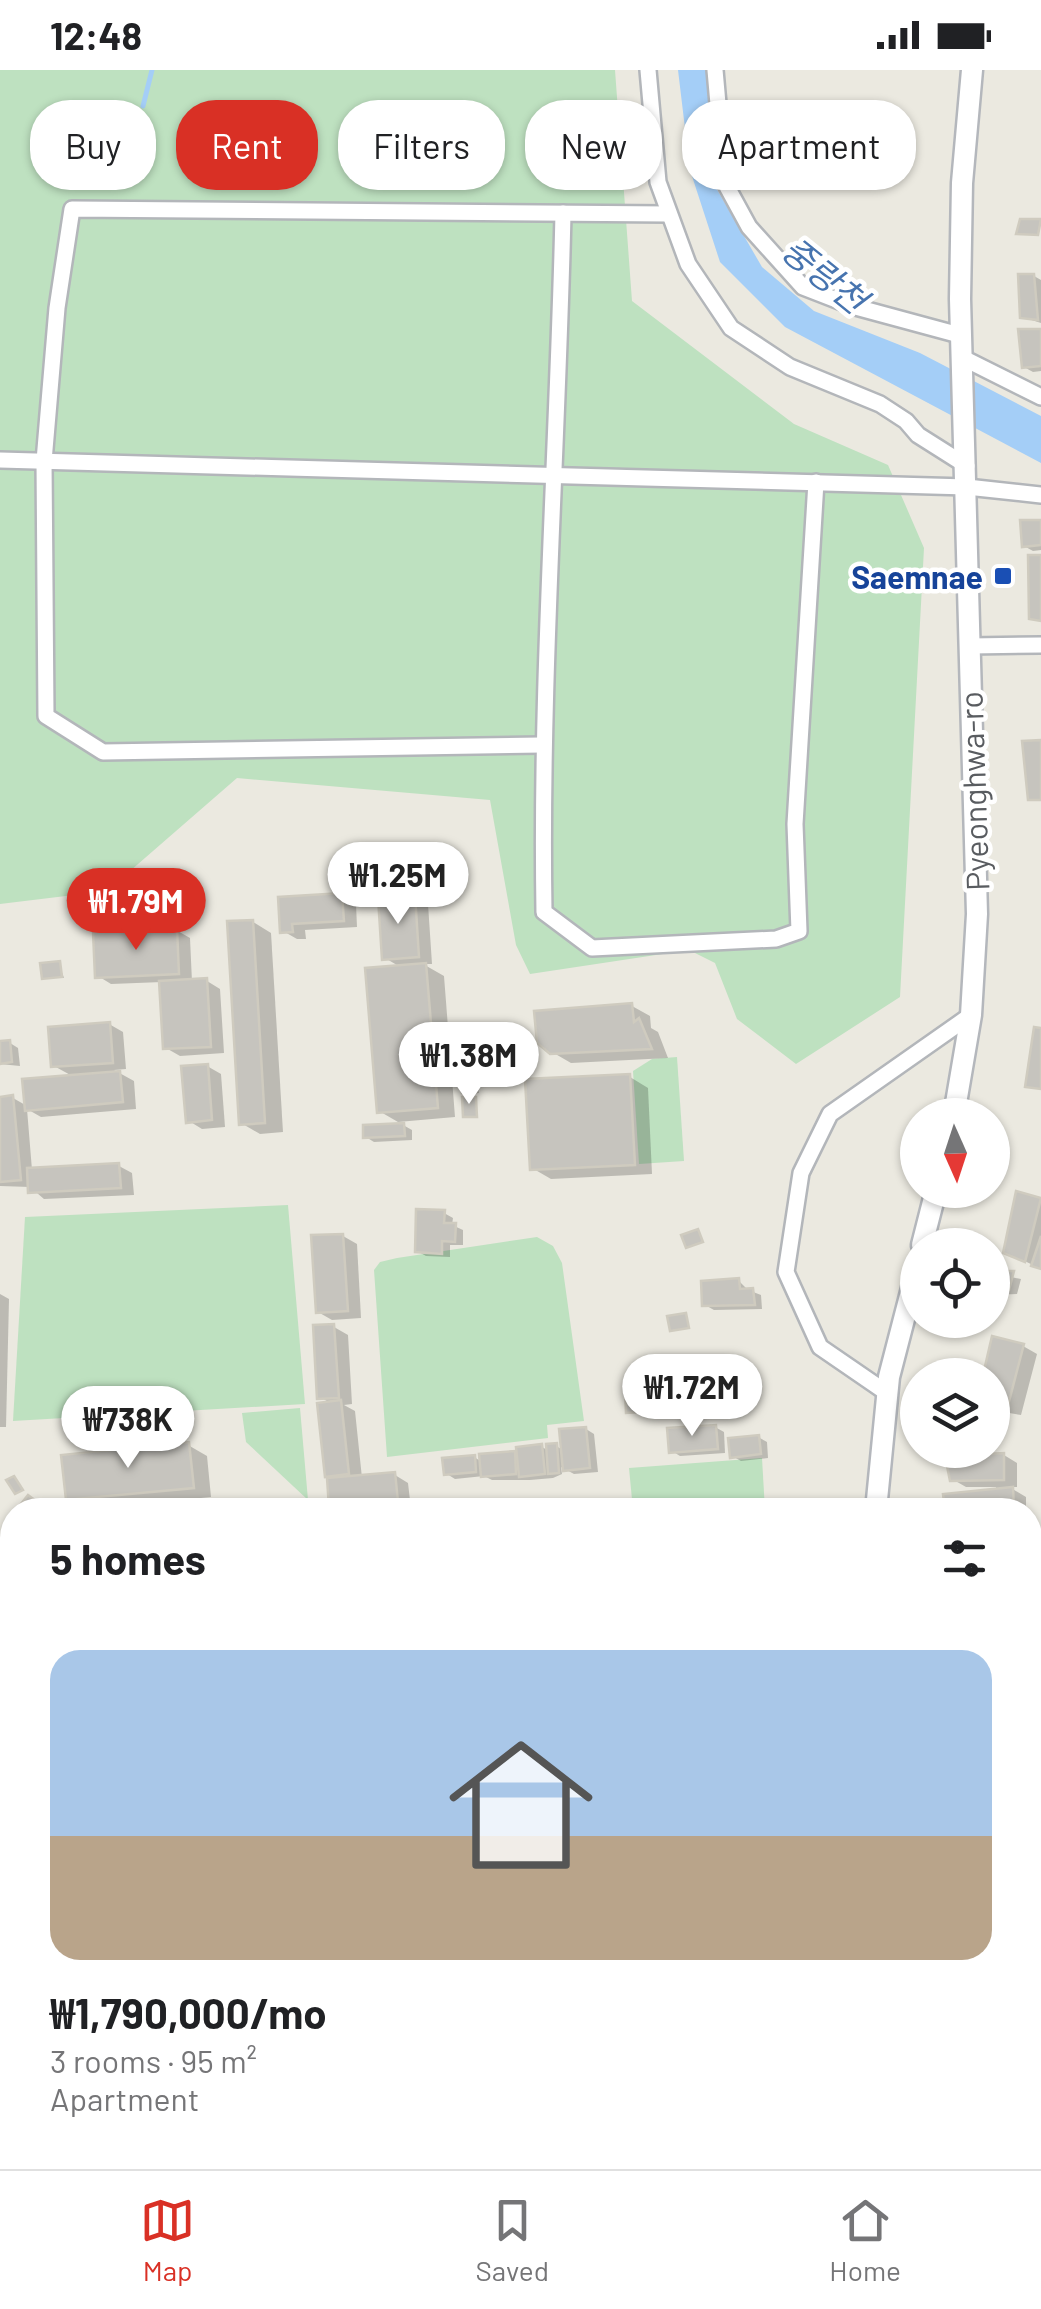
<!DOCTYPE html>
<html lang="en">
<head>
<meta charset="utf-8">
<style>
  :root { --surface:#fff; --page:#f6f6f6; --text:#202124; --muted:#757577; --line:#e0e0e0; --accent:#d93025 }
  body { margin:0; font-family:Barlow,"Noto Sans KR",sans-serif; background:var(--page); color:var(--text); height:100vh; display:flex; flex-direction:column; font-size:38px; white-space:nowrap }
  * { box-sizing:border-box; margin:0 }
  p { font-size:32px; color:var(--muted) }
  .icon { flex:none; width:55px; height:55px; fill:none; stroke:currentColor; stroke-width:2; stroke-linecap:round; stroke-linejoin:round }
  .map { position:relative; flex:1; overflow:hidden }
  .drawer { position:absolute; left:0px; top:1428px; width:1042px; height:672px; display:flex; flex-direction:column; background:var(--surface); border-radius:40px 40px 0 0; box-shadow:0 2px 8px #0004 }
  .drawer>* { flex:none }
  .top-card { position:absolute; left:30px; top:30px; width:982px; height:90px; display:flex; gap:20px }
  .needle { width:65px; rotate:177deg }
  .controls { position:absolute; left:900px; top:1028px; display:grid; gap:20px }
  .controls a { display:grid; place-items:center; width:110px; height:110px; border-radius:50%; background:var(--surface); box-shadow:0 2px 8px #0004; font-size:50px }
  .price { position:absolute; translate:-50% -85px; padding:0 22px; border-radius:35px; background:#fff; color:#222; font-size:32px; line-height:65px; filter:drop-shadow(0 2px 5px #0008) }
  .price::after { content:''; position:absolute; left:50%; top:60px; width:30px; height:22px; margin-left:-15px; background:inherit; clip-path:polygon(0 0,100% 0,50% 100%) }
  .price.active { background:var(--accent); color:#fff }
  ul { padding:0; list-style:none }
  li { display:grid; align-content:center; gap:20px; height:530px; padding:0 50px }
  li+li { border-top:2px solid var(--line) }
  li span { display:grid; place-items:center; height:310px; border-radius:30px; color:#555 }
  li>.icon { margin-inline-start:auto }
  span .icon { width:180px; height:180px; fill:#fffc; stroke-width:1 }
  li b { font-size:42px }
  h2 { display:flex; justify-content:space-between; align-items:center; height:120px; padding:0 50px; font-size:42px }
  .pill { padding:0 35px; border-radius:40px; background:var(--surface); box-shadow:0 2px 8px #0004; font-size:35px; line-height:90px }
  .pill.active { background:var(--accent); color:#fff }
  .status { display:flex; justify-content:space-between; align-items:center; height:70px; padding:0 50px; background:var(--surface); direction:ltr }
  .status svg { height:28px; fill:currentColor }
  .dock { display:flex; justify-content:space-around; align-items:center; height:140px; border-top:2px solid var(--line); background:var(--surface); font-size:28px; color:var(--muted) }
  .dock a { display:grid; justify-items:center; gap:5px }
  .dock .active { color:var(--accent) }
  .map>svg:first-child { display:block }
  .green { fill:#bee1c0 }
  .water { fill:#a4cef7 }
  .shadow { fill:#0003 }
  .lines { fill:none; stroke-linecap:round; stroke-linejoin:round }
  .stream { stroke:#a4cef7; stroke-width:5 }
  .building { fill:#c6c4be; stroke:#cfcbbf; stroke-width:2.5 }
  .street-casing { stroke:#b3b6ba; stroke-width:20 }
  .secondary-casing { stroke:#b4b7bc; stroke-width:25 }
  .street { stroke:#fff; stroke-width:15 }
  .secondary { stroke:#fff; stroke-width:20 }
  .transit-dot { fill:#1a4fb4; stroke:#fff; stroke-width:4 }
  .labels { text-anchor:middle; dominant-baseline:central; stroke-width:9; stroke-linejoin:round; paint-order:stroke }
  .transit-label { font-size:32px; font-weight:bold; fill:#164399; stroke:#fff; text-anchor:end }
  .street-label { font-size:32px; fill:#595c60; stroke:#fff }
  .water-label { font-size:35px; font-style:italic; fill:#4774af; stroke:#fff }
</style>
</head>
<body>
<div class="status"><b>12:48</b><svg viewBox="0 0 49 12"><path d="M0 12V9h3v3zM5 12V6h3v6zM10 12V3h3v9zM15 12V0h3v12zM26 1h20v11H26zM47 4h2v5h-2z"/></svg></div>
<div class="map">
<svg width="1041" height="2099" viewBox="0 0 1041 2099">
  <rect width="100%" height="100%" fill="#ebe9e0"/>
  <g class="green">
    <polygon points="0,0 615,0 632,231 794,354 888,395 924,478 900,927 796,994 737,949 715,893 689,880 530,904 516,875 490,730 237,708 107,821 0,834"/>
    <polygon points="677,987 684,1091 639,1094 633,1001 652,989"/>
    <polygon points="288,1135 305,1334 13,1351 25,1147"/>
    <polygon points="537,1167 553,1176 562,1193 584,1351 547,1355 548,1368 387,1387 374,1200 380,1192 397,1188"/>
    <polygon points="300,1338 308,1430 246,1372 242,1343"/>
    <polygon points="762,1388 765,1440 633,1440 629,1398"/>
  </g>
  <polygon class="water" points="678,0 706,0 715,116 762,197 814,241 920,283 1041,346 1041,393 785,257 720,192 690,100"/>
  <g class="shadow">
    <polygon points="1034,206 1041,210 1041,253 1022,247"/>
    <polygon points="1041,262 1041,301 1033,302 1024,297"/>
    <polygon points="1041,453 1041,480 1033,481 1024,476"/>
    <polygon points="342,826 356,834 357,857 305,860 306,869 297,869 283,861 281,829"/>
    <polygon points="414,827 428,834 432,894 423,894 444,906 455,1047 398,1052 379,1041 402,898 385,888"/>
    <polygon points="253,852 271,863 283,1062 260,1064 241,1053"/>
    <polygon points="176,860 190,868 192,912 207,911 220,919 224,983 180,986 166,978 162,912 111,914 98,906"/>
    <polygon points="59,894 64,908 45,908"/>
    <polygon points="632,936 650,946 651,958 658,962 668,988 571,993 552,982"/>
    <polygon points="109,954 123,962 126,999 114,1000 134,1011 136,1039 41,1047 27,1039 32,1100 119,1096 132,1103 134,1125 44,1129 30,1117 0,1116 0,1029 13,1028 27,1036 74,1007 54,996"/>
    <polygon points="10,973 18,978 20,996 0,994 0,974"/>
    <polygon points="471,979 475,1000 464,1001 460,999"/>
    <polygon points="207,996 221,1004 225,1057 202,1059 189,1051"/>
    <polygon points="475,1005 479,1023 468,1024 464,1022"/>
    <polygon points="630,1007 648,1018 652,1104 551,1109 532,1098"/>
    <polygon points="403,1055 412,1060 412,1070 374,1072 366,1067"/>
    <polygon points="1018,1124 1041,1131 1041,1199 1006,1182"/>
    <polygon points="444,1143 453,1148 452,1155 463,1160 463,1175 450,1175 450,1187 426,1186 417,1181"/>
    <polygon points="343,1166 357,1174 361,1248 332,1250 318,1242"/>
    <polygon points="992,1203 1021,1209 1017,1224 992,1225"/>
    <polygon points="738,1210 748,1220 761,1225 762,1239 714,1240 705,1235"/>
    <polygon points="0,1224 9,1229 6,1357 0,1357"/>
    <polygon points="334,1257 348,1265 352,1334 344,1335 355,1341 362,1408 395,1405 408,1413 411,1439 332,1436 320,1335 332,1334 320,1327"/>
    <polygon points="1023,1276 1037,1284 1021,1345 992,1340 992,1305 986,1305"/>
    <polygon points="737,1295 746,1300 750,1327 736,1328 721,1318"/>
    <polygon points="640,1323 645,1343 632,1343 629,1341"/>
    <polygon points="715,1357 724,1362 725,1383 680,1386 672,1381"/>
    <polygon points="586,1359 594,1364 598,1402 574,1404 561,1397 562,1404 553,1408 530,1410 492,1410 484,1406 455,1409 447,1404 474,1387 482,1392 482,1386 542,1377 549,1381 556,1376 563,1380"/>
    <polygon points="758,1367 767,1372 768,1388 741,1391 732,1386"/>
    <polygon points="188,1375 207,1386 211,1427 87,1439 68,1429"/>
    <polygon points="1004,1385 1017,1393 1017,1417 1009,1417 1026,1427 1026,1440 948,1440 996,1421 996,1417 966,1417 952,1409"/>
    <polygon points="1030,1479 1033,1481 1030,1515"/>
    <polygon points="1030,1859 1041,1866 1041,1906 1030,1909"/>
    <polygon points="351,2088 373,2088 367,2093"/>
  </g>
  <g class="lines">
    <polyline class="stream" points="143,36 152,0"/>
  </g>
  <g class="building">
    <polygon points="1020,149 1041,149 1038,165 1016,164"/>
    <polygon points="1018,204 1034,204 1038,250 1020,248"/>
    <polygon points="1018,259 1041,259 1041,296 1022,298"/>
    <polygon points="1020,450 1041,450 1041,475 1022,477"/>
    <polygon points="1028,485 1041,485 1041,551 1029,549"/>
    <polygon points="1041,670 1041,730 1028,730 1022,671"/>
    <polygon points="342,823 344,851 292,854 293,862 280,863 278,827"/>
    <polygon points="415,824 419,887 382,890 378,827"/>
    <polygon points="253,850 265,1053 239,1055 227,851"/>
    <polygon points="177,858 179,904 95,908 93,862"/>
    <polygon points="60,891 62,907 42,909 40,893"/>
    <polygon points="426,893 438,1038 377,1043 365,898"/>
    <polygon points="207,908 211,977 163,979 159,911"/>
    <polygon points="632,933 634,952 639,948 652,979 550,984 537,973 534,941"/>
    <polygon points="110,952 113,993 51,997 48,957"/>
    <polygon points="1034,957 1041,958 1041,1019 1025,1017"/>
    <polygon points="10,970 12,992 0,994 0,971"/>
    <polygon points="472,976 473,1000 458,1000 457,977"/>
    <polygon points="208,994 212,1050 186,1053 181,996"/>
    <polygon points="120,1001 123,1032 25,1041 22,1009"/>
    <polygon points="475,1003 476,1022 462,1023 461,1004"/>
    <polygon points="630,1004 635,1095 530,1100 525,1009"/>
    <polygon points="13,1025 21,1110 0,1112 0,1027"/>
    <polygon points="462,1027 476,1027 477,1047 463,1047"/>
    <polygon points="404,1053 405,1066 363,1068 363,1055"/>
    <polygon points="119,1093 121,1118 28,1123 27,1098"/>
    <polygon points="1016,1121 1041,1128 1025,1192 1003,1183"/>
    <polygon points="416,1139 445,1140 444,1153 456,1153 455,1172 442,1171 442,1184 415,1182"/>
    <polygon points="698,1159 703,1172 686,1178 681,1165"/>
    <polygon points="343,1164 348,1241 316,1243 311,1165"/>
    <polygon points="1041,1166 1041,1199 1031,1196"/>
    <polygon points="992,1201 1014,1201 1009,1220 992,1221"/>
    <polygon points="739,1208 740,1219 753,1218 755,1235 702,1236 701,1211"/>
    <polygon points="686,1243 689,1258 670,1261 667,1246"/>
    <polygon points="334,1254 339,1328 317,1329 313,1255"/>
    <polygon points="992,1266 1024,1274 1007,1339 992,1336 992,1305 983,1305"/>
    <polygon points="737,1292 743,1323 725,1325 713,1309 712,1293"/>
    <polygon points="641,1320 642,1342 626,1343 625,1321"/>
    <polygon points="341,1330 349,1404 325,1407 317,1333"/>
    <polygon points="716,1355 718,1379 669,1383 667,1358"/>
    <polygon points="586,1357 590,1398 563,1401 559,1359"/>
    <polygon points="759,1365 761,1384 730,1388 728,1368"/>
    <polygon points="189,1372 194,1418 66,1430 61,1385"/>
    <polygon points="557,1373 559,1403 548,1404 546,1374"/>
    <polygon points="542,1374 545,1404 519,1407 516,1377"/>
    <polygon points="515,1381 516,1404 481,1407 479,1384"/>
    <polygon points="1004,1383 1004,1410 950,1411 945,1386"/>
    <polygon points="475,1385 476,1402 444,1405 442,1388"/>
    <polygon points="395,1402 398,1432 329,1438 327,1408"/>
    <polygon points="14,1406 23,1420 15,1424 6,1410"/>
    <polygon points="1013,1417 1014,1440 945,1440 943,1424"/>
    <polygon points="28,1425 40,1434 36,1440 20,1435"/>
    <polygon points="726,1436 727,1440 690,1440 690,1439"/>
  </g>
  <g class="lines">
    <defs>
      <g id="street">
        <polyline points="648,0 658,112 688,194 731,258 790,297 880,334 906,351 918,365 967,396"/>
        <polyline points="715,0 725,113 749,157 803,217 852,236 963,266"/>
        <path d="M563 143C558 376 540 609 544 842L592 878 776 869 799 861 795 754 816 412"/>
        <polyline points="965,289 1041,327"/>
        <polyline points="0,390 967,417 1041,425"/>
        <polyline points="970,576 1041,575"/>
        <polyline points="541,675 103,682 46,646 44,391 57,238 72,139 669,144"/>
        <polyline points="887,1323 820,1277 786,1202 801,1103 830,1044 971,945"/>
        <polyline points="0,1747 12,1762"/>
        <polyline points="187,2088 190,2099"/>
      </g>
      <g id="secondary">
        <polyline points="954,1045 971,945 977,844 960,229 962,113 972,0"/>
        <polyline points="922,1175 936,1120"/>
        <polyline points="876,1440 889,1307 918,1195"/>
        <polyline points="929,2088 930,2099"/>
      </g>
    </defs>
    <use href="#street" class="street-casing"/>
    <use href="#secondary" class="secondary-casing"/>
    <use href="#street" class="street"/>
    <use href="#secondary" class="secondary"/>
  </g>
  <rect class="transit-dot" x="993" y="496" width="20" height="20" rx="5"/>
  <g class="labels">
    <g class="transit-label">
      <text x="983" y="506">Saemnae</text>
    </g>
    <g class="street-label">
      <text transform="translate(973 721) rotate(-92)">Pyeonghwa-ro</text>
    </g>
    <g class="water-label">
      <text transform="translate(825 204) rotate(39)">중랑천</text>
    </g>
  </g>
</svg>
<div class="controls">
<a><svg class="needle" viewBox="-14 -14 28 28"><path d="M0-13l5 13h-10z" fill="#e53935"/><path d="M0 13l5-13h-10z" fill="#757577"/></svg></a>
<a><svg class="icon" aria-label="locate" viewBox="0 0 24 24"><circle cx="12" cy="12" r="6"/><path d="M12 2v4M12 18v4M2 12h4M18 12h4"/></svg></a>
<a><svg class="icon" aria-label="layers" viewBox="0 0 24 24"><path d="M12 4l9 5-9 5-9-5zM3 14l9 5 9-5"/></svg></a>
</div>
<b class="price" style="left:398px;top:857px">₩1.25M</b>
<b class="price active" style="left:136px;top:883px">₩1.79M</b>
<b class="price" style="left:469px;top:1037px">₩1.38M</b>
<b class="price" style="left:692px;top:1369px">₩1.72M</b>
<b class="price" style="left:128px;top:1401px">₩738K</b>
<div class="top-card">
<a class="pill">Buy</a>
<a class="pill active">Rent</a>
<a class="pill">Filters</a>
<a class="pill">New</a>
<a class="pill">Apartment</a>
</div>
<section class="drawer">
<h2>5 homes<svg class="icon" aria-label="filters" viewBox="0 0 24 24"><path d="M4 7h16M4 17h16"/><circle cx="9" cy="7" r="2"/><circle cx="15" cy="17" r="2"/></svg></h2>
<ul>
<li><span style="background:linear-gradient(#a9c7e8 60%,#b9a48a 0)"><svg class="icon" aria-label="home" viewBox="0 0 24 24"><path d="M3 11l9-7 9 7M6 9v11h12V9"/></svg></span><div><b>₩1,790,000/mo</b><p>3 rooms · 95 m²</p><p>Apartment</p></div></li>
</ul>
</section>
</div>
<nav class="dock">
<a class="active"><svg class="icon" aria-label="map" viewBox="0 0 24 24"><path d="M3 6l6-2 6 2 6-2v14l-6 2-6-2-6 2zM9 4v14M15 6v14"/></svg>Map</a>
<a><svg class="icon" aria-label="saved" viewBox="0 0 24 24"><path d="M7 4h10v16l-5-4-5 4z"/></svg>Saved</a>
<a><svg class="icon" aria-label="home" viewBox="0 0 24 24"><path d="M3 11l9-7 9 7M6 9v11h12V9"/></svg>Home</a>
</nav>
</body>
</html>
